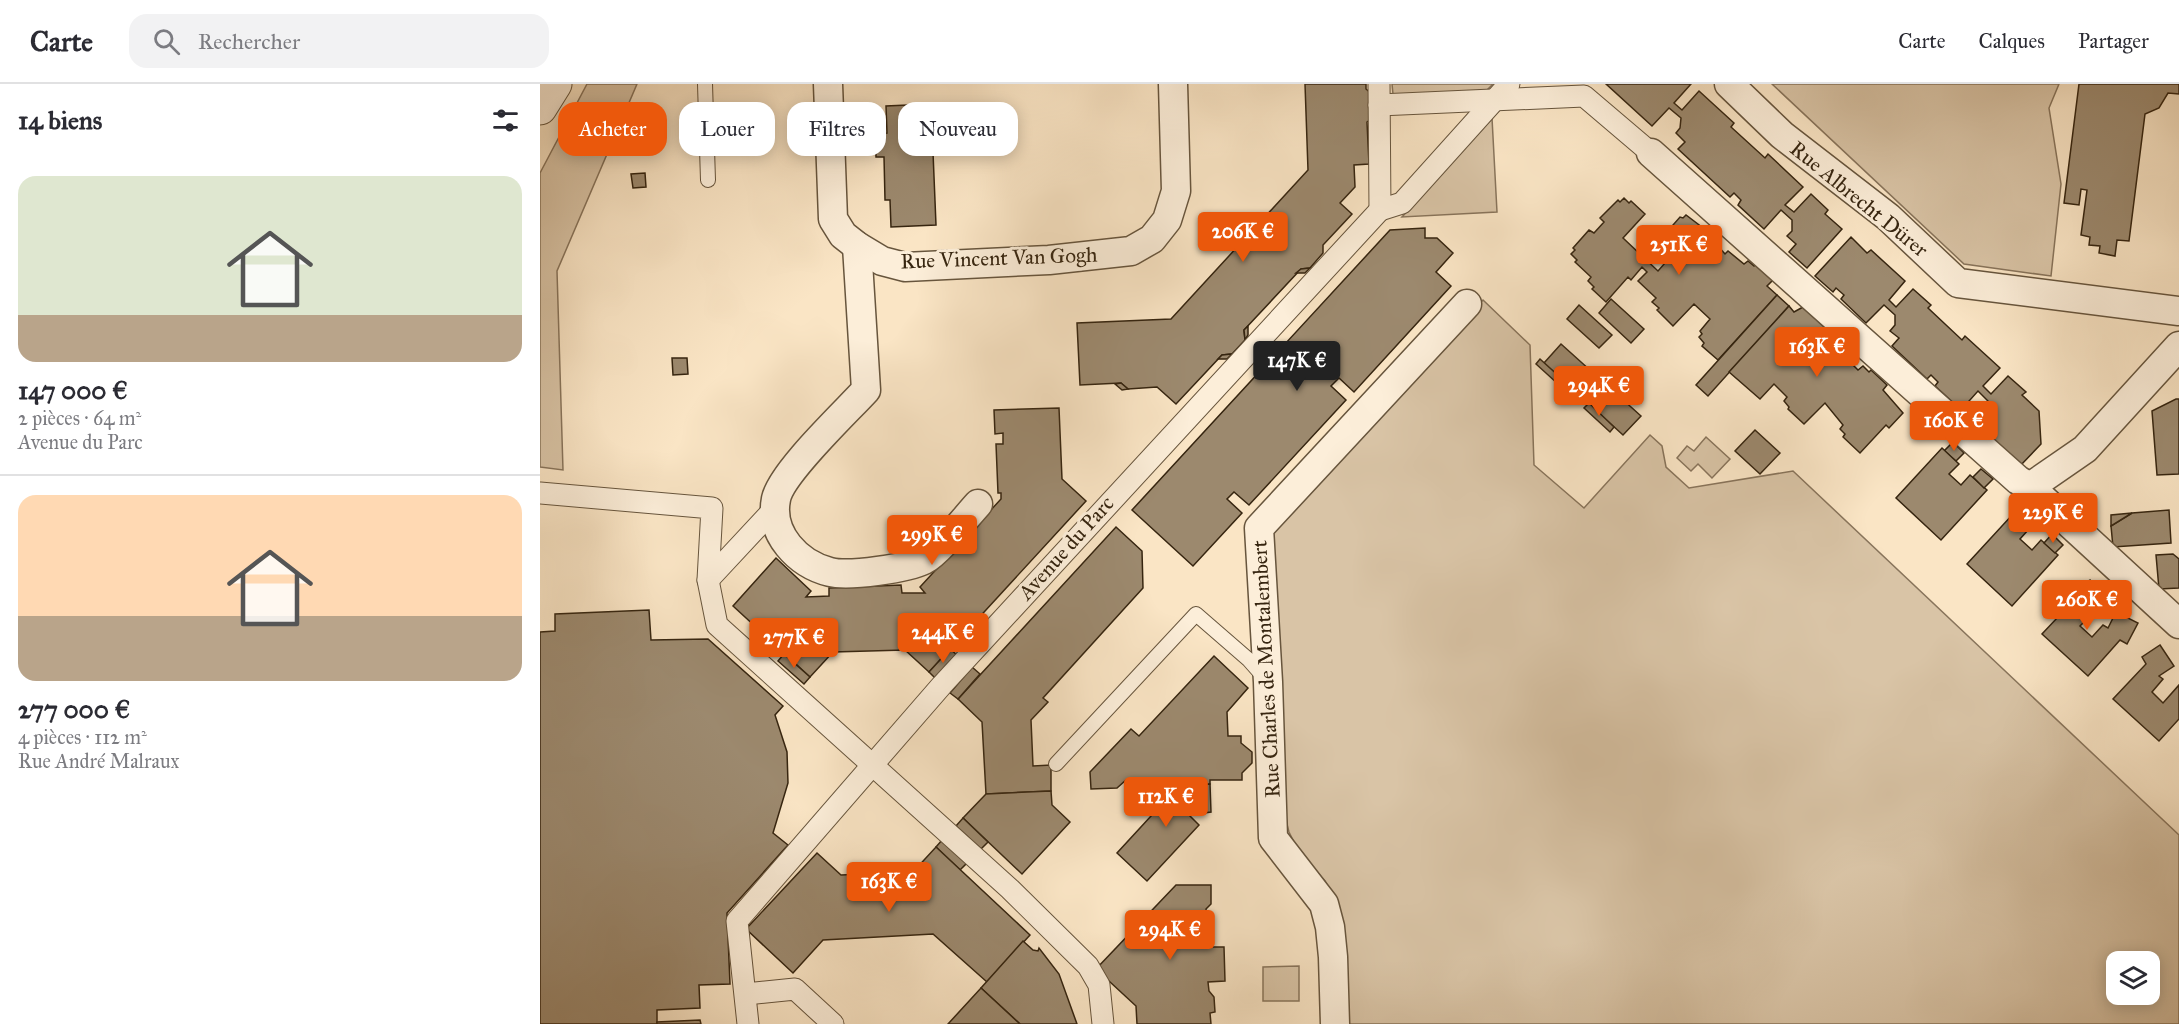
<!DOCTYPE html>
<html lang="fr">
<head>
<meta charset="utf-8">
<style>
  :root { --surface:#fff; --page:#f2f2f3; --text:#2b2b33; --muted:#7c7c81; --line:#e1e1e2; --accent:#ea580c }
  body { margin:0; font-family:"IM FELL Great Primer",serif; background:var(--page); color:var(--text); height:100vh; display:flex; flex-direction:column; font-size:22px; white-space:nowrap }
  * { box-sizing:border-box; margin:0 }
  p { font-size:20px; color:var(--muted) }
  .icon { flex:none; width:33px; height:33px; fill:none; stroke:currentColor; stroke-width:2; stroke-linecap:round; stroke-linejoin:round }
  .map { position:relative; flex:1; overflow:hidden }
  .details { display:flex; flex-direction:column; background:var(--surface); width:540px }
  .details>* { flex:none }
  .banner { position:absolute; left:18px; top:18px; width:570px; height:54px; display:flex; gap:12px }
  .buttons { position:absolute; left:1566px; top:867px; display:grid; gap:12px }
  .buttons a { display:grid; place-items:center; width:54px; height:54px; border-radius:12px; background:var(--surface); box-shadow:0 3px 15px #0003; font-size:30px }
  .price { position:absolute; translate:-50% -51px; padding:0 14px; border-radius:6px; background:var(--accent); color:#fff; font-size:20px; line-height:39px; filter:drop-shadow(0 2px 3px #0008) }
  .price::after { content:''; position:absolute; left:50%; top:36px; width:18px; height:14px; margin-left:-9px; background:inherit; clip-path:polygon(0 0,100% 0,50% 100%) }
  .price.current { background:#222; color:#fff }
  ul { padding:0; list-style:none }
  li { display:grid; align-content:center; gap:12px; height:318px; padding:0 18px }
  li+li { border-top:2px solid var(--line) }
  li span { display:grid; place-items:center; height:186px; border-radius:18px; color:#555 }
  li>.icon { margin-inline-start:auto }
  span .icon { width:108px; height:108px; fill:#fffc; stroke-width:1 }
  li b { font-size:26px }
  h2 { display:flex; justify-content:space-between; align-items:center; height:72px; padding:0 18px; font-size:26px }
  .chip { padding:0 21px; border-radius:18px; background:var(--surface); box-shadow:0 3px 15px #0003; font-size:21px; line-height:54px }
  .chip.current { background:var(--accent); color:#fff }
  header { display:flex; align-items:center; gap:36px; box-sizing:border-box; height:84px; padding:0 30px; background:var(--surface); border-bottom:2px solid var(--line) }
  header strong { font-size:28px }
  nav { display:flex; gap:33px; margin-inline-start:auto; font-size:21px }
  .search { width:420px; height:54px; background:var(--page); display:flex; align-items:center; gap:15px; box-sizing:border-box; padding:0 21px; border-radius:18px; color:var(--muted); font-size:22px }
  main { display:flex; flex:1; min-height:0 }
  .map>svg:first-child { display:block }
  .green { fill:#d9c4a6; stroke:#88745b; stroke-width:1.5; fill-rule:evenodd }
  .building { fill:#9c896e; stroke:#362510; stroke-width:1.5 }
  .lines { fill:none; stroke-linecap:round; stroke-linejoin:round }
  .service-casing { stroke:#67553d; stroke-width:16 }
  .pedestrian-casing { stroke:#67553d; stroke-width:23 }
  .minor-casing { stroke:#67553d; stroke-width:31 }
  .tertiary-casing { stroke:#67553d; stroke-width:35 }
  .service { stroke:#fceed9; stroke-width:14 }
  .pedestrian { stroke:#fceed9; stroke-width:21 }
  .minor { stroke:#fceed9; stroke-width:28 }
  .tertiary { stroke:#fceed9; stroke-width:33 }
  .labels { text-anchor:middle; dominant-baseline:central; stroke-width:6; stroke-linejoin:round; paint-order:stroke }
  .street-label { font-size:21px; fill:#362510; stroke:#fceed9 }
</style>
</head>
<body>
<header>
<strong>Carte</strong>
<div class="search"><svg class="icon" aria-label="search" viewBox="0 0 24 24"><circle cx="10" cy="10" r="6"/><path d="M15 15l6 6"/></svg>Rechercher</div>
<nav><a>Carte</a><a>Calques</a><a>Partager</a></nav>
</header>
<main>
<section class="details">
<h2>14 biens<svg class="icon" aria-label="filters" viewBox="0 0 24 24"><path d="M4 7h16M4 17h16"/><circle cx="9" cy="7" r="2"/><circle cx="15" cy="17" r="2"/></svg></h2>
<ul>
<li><span style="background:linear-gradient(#dfe7d0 75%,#b9a48a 0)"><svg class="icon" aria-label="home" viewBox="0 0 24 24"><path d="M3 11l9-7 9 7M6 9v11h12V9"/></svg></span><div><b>147 000 €</b><p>2 pièces · 64 m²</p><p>Avenue du Parc</p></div></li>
<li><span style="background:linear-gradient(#ffd9b3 65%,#b9a48a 0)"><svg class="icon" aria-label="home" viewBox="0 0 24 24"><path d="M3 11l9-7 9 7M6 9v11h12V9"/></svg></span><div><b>277 000 €</b><p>4 pièces · 112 m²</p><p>Rue André Malraux</p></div></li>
</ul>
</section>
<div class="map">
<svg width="1639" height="940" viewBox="0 0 1639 940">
  <rect width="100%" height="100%" fill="#fae5c5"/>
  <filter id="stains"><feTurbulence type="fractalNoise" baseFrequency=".00333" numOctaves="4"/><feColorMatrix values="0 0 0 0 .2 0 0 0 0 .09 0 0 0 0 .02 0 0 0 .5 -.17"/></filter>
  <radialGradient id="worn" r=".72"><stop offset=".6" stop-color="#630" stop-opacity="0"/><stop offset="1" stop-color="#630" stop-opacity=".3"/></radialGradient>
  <g class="green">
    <polygon points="47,0 97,0 17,187 23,386 0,383 0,89"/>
    <polygon points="852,0 953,0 942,11 853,10"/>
    <polygon points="1232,0 1519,0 1509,24 1521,100 1511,192 1424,180"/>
    <polygon points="952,34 957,128 862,133"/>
    <path d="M943 216 990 261 994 381 1044 424 1110 351 1122 362 1126 383 1149 404 1253 387 1639 751V940H806L799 823 785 797 759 768 749 748 744 729 727 450ZM1576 878H1610V910H1576Z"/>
    <polygon points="1166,353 1190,375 1172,394 1158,380 1151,387 1137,374 1147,362 1154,367"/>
    <polygon points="759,882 759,917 723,917 723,883"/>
  </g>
  <g class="building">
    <polygon points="765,0 826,0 826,5 833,11 834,33 827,38 829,80 814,81 815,103 800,119 812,130 783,161 783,169 770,184 761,185 704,246 705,256 692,270 682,271 636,320 617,303 588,305 581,299 540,301 537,239 631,235 768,86"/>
    <polygon points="1066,0 1151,0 1134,19 1142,26 1159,7 1194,39 1191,43 1225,74 1228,70 1263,103 1245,121 1254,128 1271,110 1288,126 1285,130 1302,145 1267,184 1249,168 1256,160 1247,152 1252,147 1252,136 1241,126 1224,145 1198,121 1201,116 1194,109 1190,113 1138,65 1145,58 1136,49 1140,44 1141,34 1129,24 1112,42"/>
    <polygon points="1539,0 1639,0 1639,10 1628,9 1619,24 1605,30 1589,157 1577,156 1575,172 1559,169 1560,162 1549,161 1550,153 1541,151 1547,106 1541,105 1539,121 1524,119"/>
    <polygon points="391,20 396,141 351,143 350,116 345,116 344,73 336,73 335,50 347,49 346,22"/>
    <polygon points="105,89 106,103 93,104 91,90"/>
    <polygon points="1084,114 1089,119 1091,117 1105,130 1083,154 1118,187 1140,162 1126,149 1140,133 1143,134 1146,131 1171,150 1169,152 1185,170 1188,167 1204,180 1208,177 1214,182 1216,180 1233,196 1227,202 1237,211 1178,276 1162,262 1164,259 1159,253 1162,250 1160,247 1170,235 1154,220 1133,242 1117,226 1119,224 1112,218 1116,214 1098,197 1107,188 1102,183 1091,196 1088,193 1066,218 1052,205 1054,203 1048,197 1051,193 1035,178 1037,176 1031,170 1035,166 1033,164 1049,146 1054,149 1064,138 1060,134 1078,116 1080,118"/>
    <polygon points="885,144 885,154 897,154 913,169 896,188 911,202 814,308 799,294 791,302 806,316 709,421 694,408 687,415 702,429 653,482 592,426 850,146"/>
    <polygon points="1311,153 1327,169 1331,166 1365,197 1349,216 1356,223 1373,205 1391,221 1388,224 1422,256 1425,252 1460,284 1443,302 1451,310 1468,292 1486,308 1482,311 1499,327 1501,360 1481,381 1446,349 1453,342 1445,333 1449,328 1449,318 1438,307 1421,326 1395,302 1398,298 1391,291 1387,295 1352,262 1359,254 1350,247 1355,241 1355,231 1344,221 1326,239 1301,215 1304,211 1296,204 1293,208 1275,192"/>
    <polygon points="770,184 765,189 756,189 761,185"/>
    <polygon points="1237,211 1249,222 1168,312 1156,301"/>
    <polygon points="1071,215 1104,245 1091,259 1059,229"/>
    <polygon points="1039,221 1072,251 1059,264 1027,235"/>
    <polygon points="1249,222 1254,228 1263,223 1292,250 1286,257 1290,261 1298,261 1299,278 1309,277 1318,286 1323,282 1329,288 1331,286 1347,301 1343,306 1363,329 1349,344 1346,341 1320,369 1303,353 1305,350 1300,345 1303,341 1285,319 1264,340 1248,325 1249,323 1244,317 1247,313 1234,300 1220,315 1189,288"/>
    <polygon points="708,242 708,251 705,256 704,246"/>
    <polygon points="1021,260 1101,332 1083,351 1004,279"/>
    <polygon points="692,270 687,275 678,275 682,271"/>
    <polygon points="132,274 147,274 148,290 133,291"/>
    <polygon points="1000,275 1022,295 1018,300 996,280"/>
    <polygon points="581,299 588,305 582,306 575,300"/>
    <polygon points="1636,315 1639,315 1639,390 1617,391 1612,327"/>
    <polygon points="1049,319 1074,343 1070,348 1044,324"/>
    <polygon points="519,324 522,395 546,417 389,588 365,566 293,568 270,593 193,522 236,474 271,507 266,513 289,512 289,504 361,501 362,509 385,509 380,503 461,415 461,409 458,409 456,360 463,360 463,349 455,350 454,326"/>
    <polygon points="1215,346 1240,369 1220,390 1195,367"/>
    <polygon points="1413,358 1424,369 1416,377 1404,367"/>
    <polygon points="1402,364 1419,380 1409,390 1421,401 1430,391 1447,406 1401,456 1356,414"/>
    <polygon points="1441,385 1453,395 1444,404 1433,393"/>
    <polygon points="1483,424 1494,434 1487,443 1475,432"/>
    <polygon points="1629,426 1631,459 1573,463 1571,442 1592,429"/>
    <polygon points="1592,429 1571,442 1571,431"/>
    <polygon points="1473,430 1489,445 1480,455 1492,466 1501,456 1518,471 1472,522 1427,480"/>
    <polygon points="576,443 602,467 603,504 503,614 508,618 491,636 493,682 511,681 511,707 446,710 442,638 418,615"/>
    <polygon points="1512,450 1523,461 1515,469 1504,459"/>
    <polygon points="1633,470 1639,475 1639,504 1619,505 1616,471"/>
    <polygon points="1550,496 1563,517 1548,526 1552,530 1540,542 1552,553 1563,541 1568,544 1576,528 1598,539 1587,560 1580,556 1548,592 1502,550 1535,515 1531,508"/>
    <polygon points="109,526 111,556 168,555 243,622 235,631 247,668 248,699 233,749 248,761 187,829 190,900 159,901 160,924 117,926 117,940 0,940 0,548 15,547 15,530"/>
    <polygon points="1620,561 1634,582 1619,592 1623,595 1612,608 1623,619 1639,601 1639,635 1619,657 1573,615 1606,580 1602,573"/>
    <polygon points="410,565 417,571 396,595 389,588"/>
    <polygon points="244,570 270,593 264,600 238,577"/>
    <polygon points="674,572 708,604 687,628 688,652 701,652 701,659 712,668 712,679 702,689 702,696 670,696 670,700 627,702 617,713 612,709 617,703 592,704 593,702 586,696 577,704 551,705 550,688 591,645 599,652"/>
    <polygon points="432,583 440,590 418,615 410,609"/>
    <polygon points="670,700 671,728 649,731 659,741 607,797 577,769 623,719 617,713 627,702"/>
    <polygon points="511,707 512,721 530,738 482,790 423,734 446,710"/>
    <polygon points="423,734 448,758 441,765 416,742"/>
    <polygon points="402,756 427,779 420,786 396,763"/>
    <polygon points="396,763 490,851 447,898 393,850 283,856 253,889 206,845 277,769 301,791 373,788"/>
    <polygon points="636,801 671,801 671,820 666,825 667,834 672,834 673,851 667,857 667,863 684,863 685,897 668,898 669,907 674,913 675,928 670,929 671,940 597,940 596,922 556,885"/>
    <polygon points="483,857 493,866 498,867 499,864 519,890 537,940 480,940 441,904"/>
    <polygon points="441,904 480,940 408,940"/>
    <polygon points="160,936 161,940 117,940 117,938"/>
  </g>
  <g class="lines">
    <defs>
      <g id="service">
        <polyline points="165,0 168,96"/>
        <polyline points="516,680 656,530 709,576 724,593"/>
      </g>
      <g id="pedestrian">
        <polyline points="839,0 840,126"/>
        <polyline points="839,21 1044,12 1111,69"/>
        <polyline points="840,126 862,119 969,0"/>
        <polyline points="0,409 172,424 168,496 177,541 470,805 548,882 559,901 563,940"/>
        <polyline points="168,496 236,423"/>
        <polyline points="206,910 255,905 293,940"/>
        <polyline points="208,940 197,837 402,601 840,126"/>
      </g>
      <g id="minor">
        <polyline points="288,0 293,135 303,151 317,162 342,177 365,183 509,176 591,167 612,155 627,136 636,107 633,0"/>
        <polyline points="1189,0 1242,51 1348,133 1418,199 1639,227"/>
        <polyline points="1111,69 1478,396 1490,403 1639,540"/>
        <path d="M317 162 326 306C306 328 241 389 236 415 229 450 258 480 290 488 309 493 368 484 384 476 399 468 426 433 438 420"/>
        <polyline points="1490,403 1545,365 1639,262"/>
        <polyline points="795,940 793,873 790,843 784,820 733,754 728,598 719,444 927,220"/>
      </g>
      <polyline id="tertiary" points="0,24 15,0"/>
    </defs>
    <use href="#service" class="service-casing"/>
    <use href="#pedestrian" class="pedestrian-casing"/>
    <use href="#minor" class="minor-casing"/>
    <use href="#tertiary" class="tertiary-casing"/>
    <use href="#service" class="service"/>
    <use href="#pedestrian" class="pedestrian"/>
    <use href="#minor" class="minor"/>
    <use href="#tertiary" class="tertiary"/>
  </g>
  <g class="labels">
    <g class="street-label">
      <text transform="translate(1319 115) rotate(39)">Rue Albrecht Dürer</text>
      <text transform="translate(459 174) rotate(-2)">Rue Vincent Van Gogh</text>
      <text transform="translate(526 464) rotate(-48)">Avenue du Parc</text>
      <text transform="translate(726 585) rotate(-93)">Rue Charles de Montalembert</text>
    </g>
  </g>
  <rect width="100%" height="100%" filter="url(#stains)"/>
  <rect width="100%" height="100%" fill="url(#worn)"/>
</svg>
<div class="buttons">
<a><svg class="icon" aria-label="layers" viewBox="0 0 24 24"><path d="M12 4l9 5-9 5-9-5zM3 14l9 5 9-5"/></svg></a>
</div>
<b class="price" style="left:703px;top:179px">206K €</b>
<b class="price" style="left:1139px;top:192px">251K €</b>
<b class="price" style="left:1277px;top:294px">163K €</b>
<b class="price current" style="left:757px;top:308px">147K €</b>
<b class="price" style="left:1059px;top:333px">294K €</b>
<b class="price" style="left:1414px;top:368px">160K €</b>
<b class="price" style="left:1513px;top:460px">229K €</b>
<b class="price" style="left:392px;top:482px">299K €</b>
<b class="price" style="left:1547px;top:547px">260K €</b>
<b class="price" style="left:403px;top:580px">244K €</b>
<b class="price" style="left:254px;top:585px">277K €</b>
<b class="price" style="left:626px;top:744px">112K €</b>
<b class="price" style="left:349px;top:829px">163K €</b>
<b class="price" style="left:630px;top:877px">294K €</b>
<div class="banner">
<a class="chip current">Acheter</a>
<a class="chip">Louer</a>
<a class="chip">Filtres</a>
<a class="chip">Nouveau</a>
</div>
</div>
</main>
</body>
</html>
